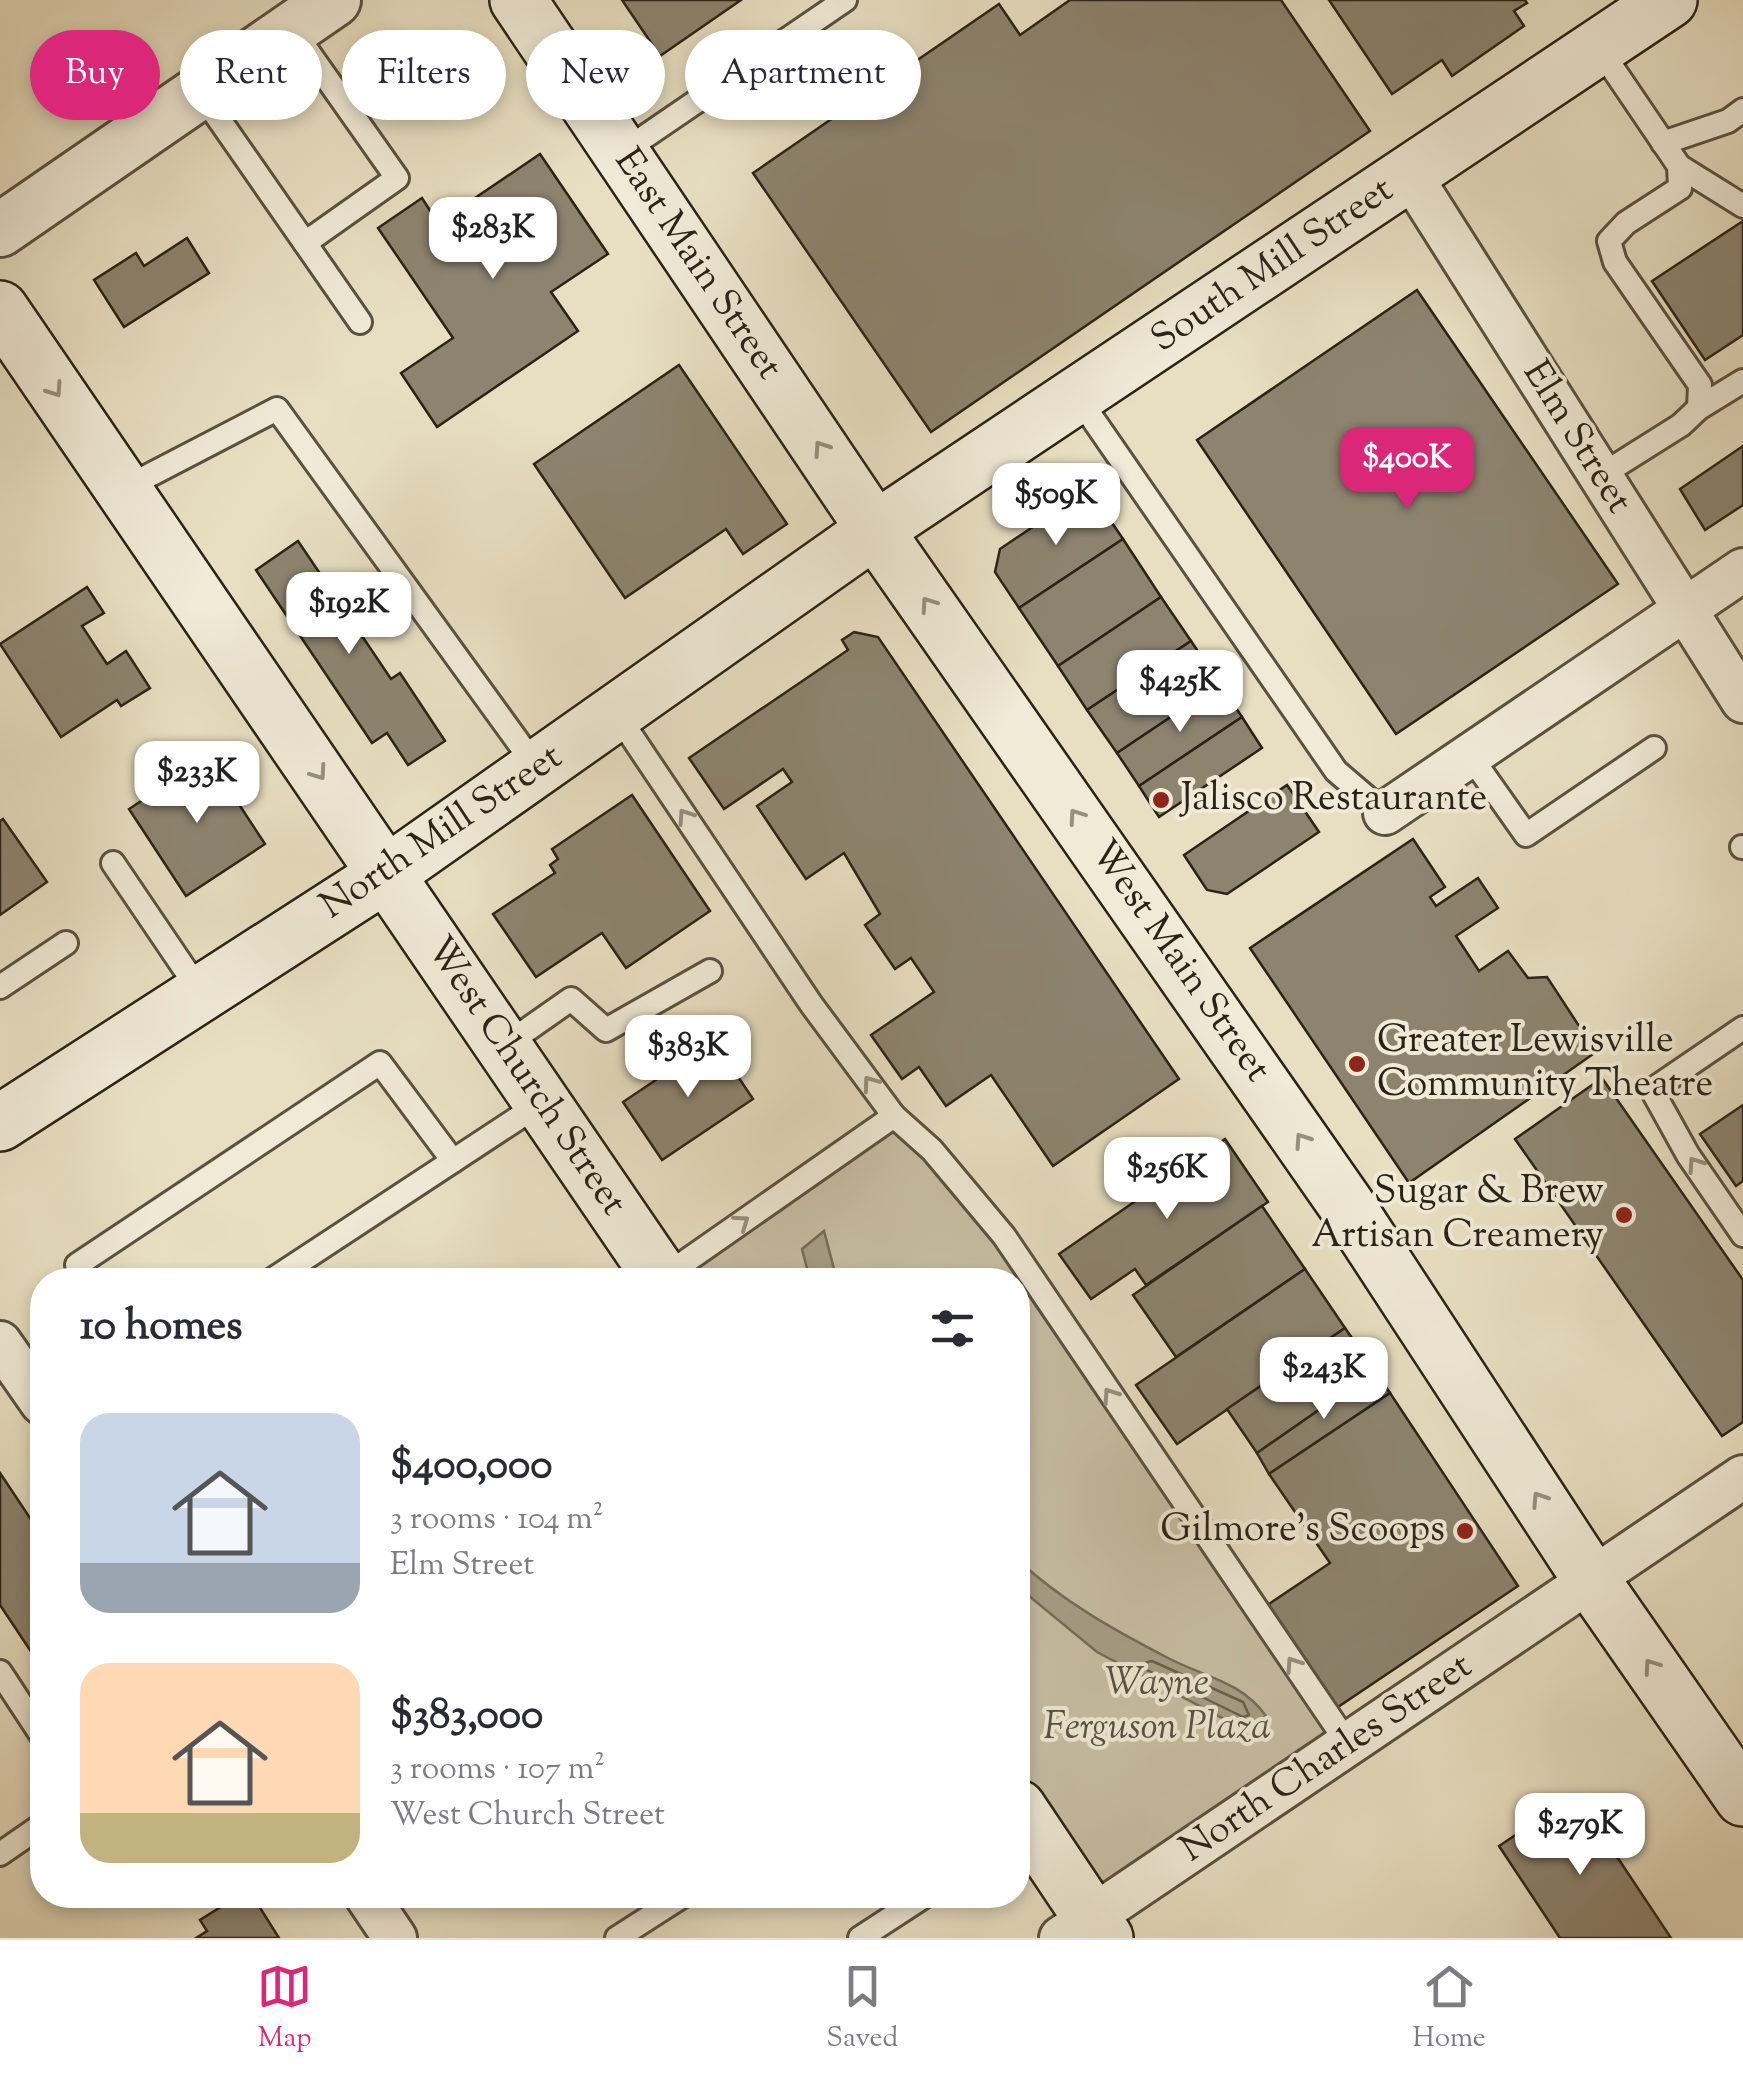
<!DOCTYPE html>
<html lang="en">
<head>
<meta charset="utf-8">
<style>
  :root { --surface:#fff; --page:#f7f7f7; --text:#2b2b33; --muted:#7c7c81; --line:#e1e1e2; --accent:#db2777 }
  body { margin:0; font-family:"Sorts Mill Goudy",serif; background:var(--page); color:var(--text); height:100vh; display:flex; flex-direction:column; font-size:38px; white-space:nowrap }
  * { box-sizing:border-box; margin:0 }
  p { font-size:32px; color:var(--muted) }
  .icon { flex:none; width:55px; height:55px; fill:none; stroke:currentColor; stroke-width:2; stroke-linecap:round; stroke-linejoin:round }
  .map { position:relative; flex:1; overflow:hidden }
  .panel { position:absolute; left:30px; top:1268px; width:1000px; height:640px; display:flex; flex-direction:column; background:var(--surface); border-radius:40px; box-shadow:0 5px 15px #0003 }
  .panel>* { flex:none }
  .hud { position:absolute; left:30px; top:30px; width:1000px; height:90px; display:flex; gap:20px }
  .price { position:absolute; translate:-50% -85px; padding:0 22px; border-radius:20px; background:#fff; color:#222; font-size:32px; line-height:65px; filter:drop-shadow(0 2px 5px #0008) }
  .price::after { content:''; position:absolute; left:50%; top:60px; width:30px; height:22px; margin-left:-15px; background:inherit; clip-path:polygon(0 0,100% 0,50% 100%) }
  .price.current { background:var(--accent); color:#fff }
  ul { padding:0; list-style:none }
  li { display:flex; align-items:center; gap:30px; height:250px; padding:0 50px }
  li span { display:grid; place-items:center; flex:none; width:280px; height:200px; border-radius:30px; color:#555 }
  li>.icon { margin-inline-start:auto }
  span .icon { width:120px; height:120px; fill:#fffc; stroke-width:1 }
  li b { font-size:42px }
  h2 { display:flex; justify-content:space-between; align-items:center; height:120px; padding:0 50px; font-size:42px }
  .chip { padding:0 35px; border-radius:45px; background:var(--surface); box-shadow:0 5px 15px #0003; font-size:35px; line-height:90px }
  .chip.current { background:var(--accent); color:#fff }
  .menu { display:flex; justify-content:space-around; align-items:center; height:140px; border-top:2px solid var(--line); background:var(--surface); font-size:28px; color:var(--muted) }
  .menu a { display:grid; justify-items:center; gap:5px }
  .menu .current { color:var(--accent) }
  .map>svg:first-child { display:block }
  .green { fill:#c8bfa5; stroke:#79705e; stroke-width:2.5 }
  .water { fill:#a79f88; stroke:#756d5b; stroke-width:2.5 }
  .lines { fill:none; stroke-linecap:round; stroke-linejoin:round }
  .shore { stroke:#686050; stroke-width:2.5 }
  .building { fill:#8d8470; stroke:#2a2218; stroke-width:2.5 }
  .service-casing { stroke:#5a5142; stroke-width:28 }
  .minor-casing { stroke:#5a5142; stroke-width:48 }
  .tertiary-casing { stroke:#5a5142; stroke-width:58 }
  .secondary-casing { stroke:#2a2218; stroke-width:60 }
  .service { stroke:#f0ead7; stroke-width:22 }
  .minor { stroke:#f0ead7; stroke-width:42 }
  .tertiary { stroke:#f0ead7; stroke-width:52 }
  .secondary { stroke:#f0ead7; stroke-width:55 }
  .oneway { stroke:#979081 }
  .poi-dot { fill:#8f2418; stroke:#f0ead7; stroke-width:4 }
  .labels { text-anchor:middle; dominant-baseline:central; stroke-width:8; stroke-linejoin:round; paint-order:stroke }
  .street-label { font-size:38px; fill:#2a2218; stroke:#f0ead7 }
  .poi-label { font-size:38px; fill:#2a2218; stroke:#f0ead7; text-anchor:start }
  .park-label { font-size:38px; font-style:italic; fill:#595142; stroke:#f0ead7 }
</style>
</head>
<body>
<div class="map">
<svg width="1743" height="1938" viewBox="0 0 1743 1938">
  <rect width="100%" height="100%" fill="#e8dfc2"/>
  <filter id="stains"><feTurbulence type="fractalNoise" baseFrequency=".002" numOctaves="4"/><feColorMatrix values="0 0 0 0 .2 0 0 0 0 .09 0 0 0 0 .02 0 0 0 .5 -.17"/></filter>
  <radialGradient id="worn" r=".72"><stop offset=".6" stop-color="#630" stop-opacity="0"/><stop offset="1" stop-color="#630" stop-opacity=".3"/></radialGradient>
  <polygon class="green" points="894,1116 932,1150 1348,1744 1092,1918 1018,1808 1018,1280 663,1280"/>
  <g class="water">
    <polygon points="824,1231 837,1280 810,1280 802,1249"/>
    <path d="M1018 1560C1062 1601 1114 1630 1168 1658 1204 1677 1241 1681 1266 1716L1247 1731 1097 1652 1018 1587Z"/>
  </g>
  <g class="lines">
    <polygon class="shore" points="1152,1661 1243,1702 1249,1715 1243,1717 1147,1670 1145,1663"/>
  </g>
  <g class="building">
    <polygon points="622,0 741,0 660,56"/>
    <polygon points="1070,0 1281,0 1370,131 931,432 753,173 999,4 1020,35"/>
    <polygon points="1329,0 1525,0 1527,3 1514,11 1524,26 1452,76 1442,60 1392,94"/>
    <polygon points="540,154 608,254 551,292 578,331 437,427 401,373 453,338 378,228 422,198 438,223"/>
    <polygon points="1743,221 1743,335 1705,360 1652,281"/>
    <polygon points="187,238 209,273 124,327 94,280 136,253 144,266"/>
    <polygon points="1417,290 1618,584 1396,734 1197,440"/>
    <polygon points="679,365 787,524 743,554 726,529 625,598 534,464"/>
    <polygon points="1743,446 1743,505 1705,530 1680,489"/>
    <polygon points="1089,489 1123,539 1019,608 995,572 1000,549"/>
    <polygon points="1123,539 1161,597 1058,666 1019,608"/>
    <polygon points="298,541 391,679 400,673 445,741 408,765 387,733 372,743 256,570"/>
    <polygon points="87,587 104,613 82,626 107,664 126,651 150,688 121,706 117,700 61,737 0,644"/>
    <polygon points="1161,597 1191,641 1087,710 1058,666"/>
    <polygon points="854,632 878,637 1179,1079 1053,1166 991,1075 946,1106 919,1067 902,1079 871,1035 934,992 911,958 895,969 865,925 880,914 844,853 806,879 757,806 792,782 783,769 724,809 689,758 848,650 842,640"/>
    <polygon points="1191,641 1220,684 1117,753 1087,710"/>
    <polygon points="1220,684 1242,717 1139,786 1117,753"/>
    <polygon points="1242,717 1262,748 1159,817 1139,786"/>
    <polygon points="208,757 265,844 186,896 129,809"/>
    <polygon points="1287,785 1319,832 1227,894 1207,890 1184,855"/>
    <polygon points="632,795 710,911 626,968 602,933 536,977 493,914 555,873 550,865 558,859 552,849"/>
    <polygon points="3,819 47,882 0,915 0,821"/>
    <polygon points="1413,839 1445,887 1430,897 1436,906 1478,878 1498,908 1456,936 1479,971 1508,951 1528,978 1547,977 1596,1052 1409,1183 1250,948"/>
    <polygon points="714,1041 753,1099 662,1160 623,1102"/>
    <polygon points="1602,1078 1743,1280 1743,1422 1722,1436 1515,1139"/>
    <polygon points="1743,1105 1743,1181 1736,1186 1700,1134"/>
    <polygon points="1225,1139 1268,1202 1146,1285 1135,1269 1091,1299 1059,1254"/>
    <polygon points="1262,1206 1305,1269 1176,1357 1133,1295"/>
    <polygon points="1305,1269 1345,1328 1177,1444 1136,1385"/>
    <polygon points="1345,1328 1375,1371 1257,1453 1227,1409"/>
    <polygon points="1375,1371 1390,1393 1269,1474 1257,1453"/>
    <polygon points="1390,1393 1518,1586 1332,1711 1263,1608 1330,1563 1269,1474"/>
    <polygon points="0,1473 42,1536 42,1668 0,1605"/>
    <polygon points="1576,1795 1671,1938 1560,1938 1499,1846"/>
    <polygon points="240,1895 252,1895 279,1938 196,1938 207,1931 200,1920"/>
  </g>
  <g class="lines">
    <defs>
      <g id="service">
        <polyline points="292,29 397,178 305,243"/>
        <polyline points="1599,48 1679,166 1680,188 1626,223 1609,241 1615,262 1700,385 1699,408 1681,425 1600,476"/>
        <polyline points="200,92 360,322"/>
        <polyline points="1663,143 1728,121 1743,110"/>
        <polyline points="621,153 845,0"/>
        <polyline points="1679,166 1743,206"/>
        <polyline points="1077,396 1336,771 1385,813"/>
        <polyline points="1699,408 1743,381"/>
        <polyline points="123,489 277,409 537,768"/>
        <polyline points="616,713 811,1004 894,1116 932,1150 1004,1236 1348,1744"/>
        <polyline points="1471,757 1526,835 1654,748"/>
        <polyline points="1742,847 1743,847"/>
        <polyline points="113,863 201,993"/>
        <polyline points="0,987 66,943"/>
        <polyline points="1743,1028 1652,1090 1688,1155 1743,1235"/>
        <polyline points="504,1046 571,999 606,1030 710,971"/>
        <polyline points="662,1278 894,1116"/>
        <polyline points="86,1280 77,1265 380,1063 453,1161"/>
        <polyline points="272,1280 541,1103"/>
        <polyline points="0,1672 42,1736"/>
        <polyline points="0,1854 42,1825"/>
        <polyline points="617,1938 684,1895"/>
        <polyline points="860,1938 926,1895"/>
      </g>
      <g id="minor">
        <polyline points="1410,175 1743,701"/>
        <polyline points="1385,813 1743,570"/>
        <polyline points="0,1343 42,1403"/>
        <polyline points="366,1895 395,1938"/>
        <polyline points="1061,1938 1743,1477"/>
      </g>
      <polyline id="tertiary" points="0,230 334,0"/>
      <g id="secondary">
        <polyline points="518,0 875,530 1347,1206 1592,1581 1743,1798"/>
        <polyline points="0,309 663,1280"/>
        <polyline points="0,1123 388,873 875,530 1669,0"/>
        <polyline points="1018,1808 1105,1938"/>
      </g>
    </defs>
    <use href="#service" class="service-casing"/>
    <use href="#minor" class="minor-casing"/>
    <use href="#tertiary" class="tertiary-casing"/>
    <use href="#secondary" class="secondary-casing"/>
    <use href="#service" class="service"/>
    <use href="#minor" class="minor"/>
    <use href="#tertiary" class="tertiary"/>
    <use href="#secondary" class="secondary"/>
  </g>
  <defs><path id="oneway-chevron" d="M-2-3.5L2.5 0L-2 3.5" fill="none" stroke-width="1.6" stroke-linecap="round" stroke-linejoin="round" transform="scale(2.5)"/></defs>
  <g class="oneway">
    <use href="#oneway-chevron" transform="translate(55 390) rotate(56)"/>
    <use href="#oneway-chevron" transform="translate(821 448) rotate(-124)"/>
    <use href="#oneway-chevron" transform="translate(928 604) rotate(-125)"/>
    <use href="#oneway-chevron" transform="translate(319 773) rotate(55)"/>
    <use href="#oneway-chevron" transform="translate(685 816) rotate(-124)"/>
    <use href="#oneway-chevron" transform="translate(1076 816) rotate(-125)"/>
    <use href="#oneway-chevron" transform="translate(870 1083) rotate(-126)"/>
    <use href="#oneway-chevron" transform="translate(1302 1140) rotate(-124)"/>
    <use href="#oneway-chevron" transform="translate(1695 1164) rotate(-124)"/>
    <use href="#oneway-chevron" transform="translate(742 1222) rotate(-35)"/>
    <use href="#oneway-chevron" transform="translate(1110 1395) rotate(-124)"/>
    <use href="#oneway-chevron" transform="translate(1539 1499) rotate(-123)"/>
    <use href="#oneway-chevron" transform="translate(1293 1664) rotate(-124)"/>
    <use href="#oneway-chevron" transform="translate(1651 1666) rotate(-125)"/>
  </g>
  <g class="poi-dot">
    <circle cx="1161" cy="800" r="10"/>
    <circle cx="1357" cy="1064" r="10"/>
    <circle cx="1624" cy="1215" r="10"/>
    <circle cx="1465" cy="1531" r="10"/>
  </g>
  <g class="labels">
    <g class="street-label">
      <text transform="translate(697 265) rotate(56)">East Main Street</text>
      <text transform="translate(1273 266) rotate(-34)">South Mill Street</text>
      <text transform="translate(1576 438) rotate(58)">Elm Street</text>
      <text transform="translate(442 833) rotate(-34)">North Mill Street</text>
      <text transform="translate(1179 962) rotate(55)">West Main Street</text>
      <text transform="translate(525 1077) rotate(56)">West Church Street</text>
      <text transform="translate(1327 1759) rotate(-34)">North Charles Street</text>
    </g>
    <g class="poi-label">
      <text x="1181" y="800">Jalisco Restaurante</text>
      <text x="1377" y="1042">Greater Lewisville<tspan x="1377" dy="44">Community Theatre</tspan></text>
      <text x="1604" y="1193" text-anchor="end">Sugar &amp; Brew<tspan x="1604" dy="44">Artisan Creamery</tspan></text>
      <text x="1445" y="1531" text-anchor="end">Gilmore's Scoops</text>
    </g>
    <g class="park-label">
      <text x="1157" y="1685">Wayne<tspan x="1157" dy="44">Ferguson Plaza</tspan></text>
    </g>
  </g>
  <rect width="100%" height="100%" filter="url(#stains)"/>
  <rect width="100%" height="100%" fill="url(#worn)"/>
</svg>
<b class="price" style="left:493px;top:282px">$283K</b>
<b class="price current" style="left:1407px;top:512px">$400K</b>
<b class="price" style="left:1056px;top:548px">$509K</b>
<b class="price" style="left:349px;top:657px">$192K</b>
<b class="price" style="left:1180px;top:735px">$425K</b>
<b class="price" style="left:197px;top:826px">$233K</b>
<b class="price" style="left:688px;top:1100px">$383K</b>
<b class="price" style="left:1167px;top:1222px">$256K</b>
<b class="price" style="left:1324px;top:1422px">$243K</b>
<b class="price" style="left:1580px;top:1878px">$279K</b>
<div class="hud">
<a class="chip current">Buy</a>
<a class="chip">Rent</a>
<a class="chip">Filters</a>
<a class="chip">New</a>
<a class="chip">Apartment</a>
</div>
<section class="panel">
<h2>10 homes<svg class="icon" aria-label="filters" viewBox="0 0 24 24"><path d="M4 7h16M4 17h16"/><circle cx="9" cy="7" r="2"/><circle cx="15" cy="17" r="2"/></svg></h2>
<ul>
<li><span style="background:linear-gradient(#c9d6e8 75%,#9aa5b1 0)"><svg class="icon" aria-label="home" viewBox="0 0 24 24"><path d="M3 11l9-7 9 7M6 9v11h12V9"/></svg></span><div><b>$400,000</b><p>3 rooms · 104 m²</p><p>Elm Street</p></div></li>
<li><span style="background:linear-gradient(#ffd9b3 75%,#c2b280 0)"><svg class="icon" aria-label="home" viewBox="0 0 24 24"><path d="M3 11l9-7 9 7M6 9v11h12V9"/></svg></span><div><b>$383,000</b><p>3 rooms · 107 m²</p><p>West Church Street</p></div></li>
</ul>
</section>
</div>
<nav class="menu">
<a class="current"><svg class="icon" aria-label="map" viewBox="0 0 24 24"><path d="M3 6l6-2 6 2 6-2v14l-6 2-6-2-6 2zM9 4v14M15 6v14"/></svg>Map</a>
<a><svg class="icon" aria-label="saved" viewBox="0 0 24 24"><path d="M7 4h10v16l-5-4-5 4z"/></svg>Saved</a>
<a><svg class="icon" aria-label="home" viewBox="0 0 24 24"><path d="M3 11l9-7 9 7M6 9v11h12V9"/></svg>Home</a>
</nav>
</body>
</html>
